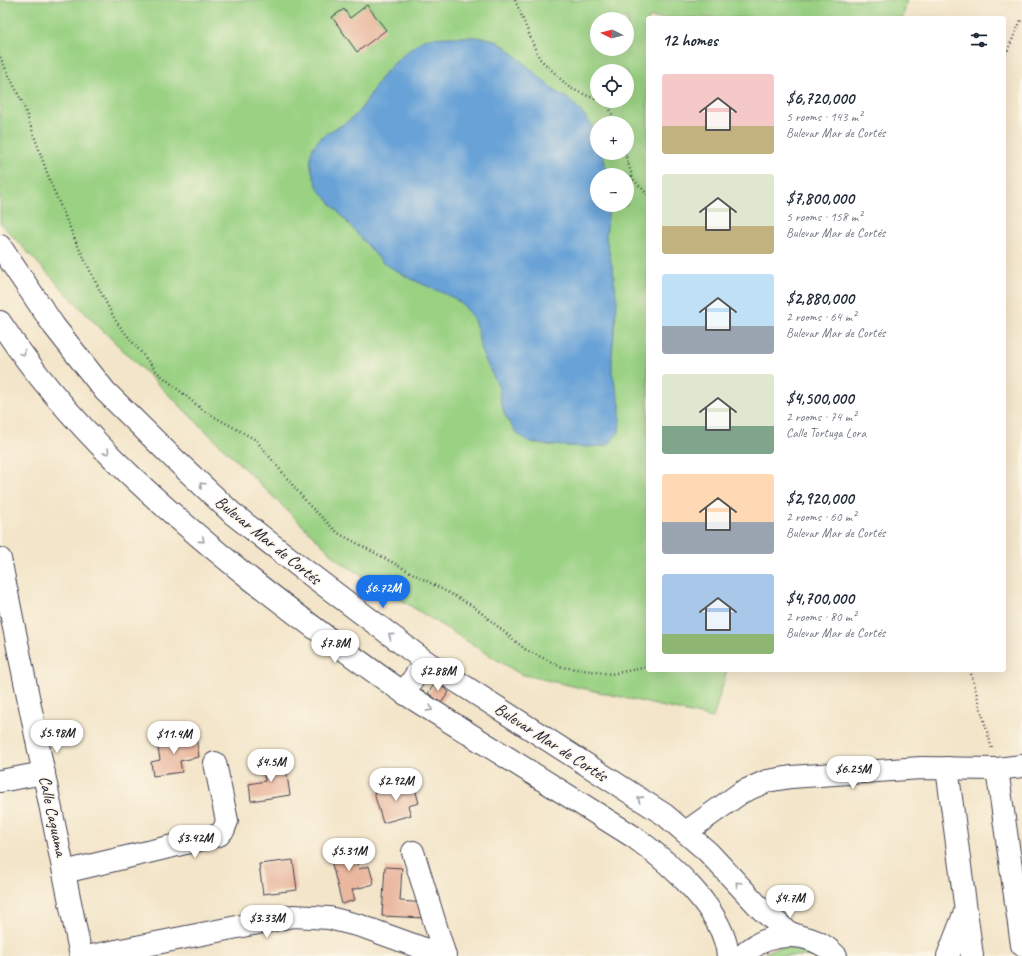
<!DOCTYPE html>
<html lang="en">
<head>
<meta charset="utf-8">
<style>
  :root { --surface:#fff; --page:#f6f6f7; --text:#1f2937; --muted:#747a83; --accent:#1a73e8 }
  body { margin:0; font-family:Caveat,sans-serif; background:var(--page); color:var(--text); height:100vh; display:flex; flex-direction:column; font-size:15px; white-space:nowrap }
  * { box-sizing:border-box; margin:0 }
  p { font-size:13px; color:var(--muted) }
  .icon { flex:none; width:22px; height:22px; fill:none; stroke:currentColor; stroke-width:2; stroke-linecap:round; stroke-linejoin:round }
  .map { position:relative; flex:1; overflow:hidden }
  .sheet { position:absolute; left:646px; top:16px; width:360px; height:656px; display:flex; flex-direction:column; background:var(--surface); border-radius:4px; box-shadow:0 4px 16px #0002 }
  .sheet>* { flex:none }
  .needle { width:26px; rotate:276deg }
  .tools { position:absolute; left:590px; top:12px; display:grid; gap:8px }
  .tools a { display:grid; place-items:center; width:44px; height:44px; border-radius:50%; background:var(--surface); box-shadow:0 4px 16px #0002; font-size:20px }
  .price { position:absolute; translate:-50% -34px; padding:0 9px; border-radius:14px; background:#fff; color:#222; font-size:13px; line-height:26px; filter:drop-shadow(0 1px 2px #0008) }
  .price::after { content:''; position:absolute; left:50%; top:24px; width:12px; height:9px; margin-left:-6px; background:inherit; clip-path:polygon(0 0,100% 0,50% 100%) }
  .price.selected { background:var(--accent); color:#fff }
  ul { padding:0; list-style:none }
  li { display:flex; align-items:center; gap:12px; height:100px; padding:0 16px }
  li span { display:grid; place-items:center; flex:none; width:112px; height:80px; border-radius:4px; color:#555 }
  li>.icon { margin-inline-start:auto }
  span .icon { width:48px; height:48px; fill:#fffc; stroke-width:1 }
  li b { font-size:17px }
  h2 { display:flex; justify-content:space-between; align-items:center; height:48px; padding:0 16px; font-size:17px }
  .map>svg:first-child { display:block }
  .green { fill:#9ad183; stroke:#5e7a5f; fill-rule:evenodd }
  .water { fill:#68a2d7; stroke:#456289 }
  .building { fill:#eab79f }
  .lines { fill:none; stroke-linecap:round; stroke-linejoin:round }
  .minor-casing { stroke:#413f50; stroke-width:24 }
  .path { stroke:#413f50; stroke-width:2.5; stroke-dasharray:1 3; stroke-linecap:butt }
  .minor { stroke:#fff; stroke-width:22 }
  .oneway { stroke:#9c9ca7 }
  .labels { text-anchor:middle; dominant-baseline:central; stroke-width:3; stroke-linejoin:round; paint-order:stroke }
  .street-label { font-size:17px; fill:#22223b; stroke:#fcf5e5 }
</style>
</head>
<body>
<div class="map">
<svg width="1022" height="956" viewBox="0 0 1022 956">
  <rect width="100%" height="100%" fill="#fcf5e5"/>
  <filter id="ink" filterUnits="userSpaceOnUse"><feTurbulence type="fractalNoise" baseFrequency=".025" numOctaves="2"/><feDisplacementMap in="SourceGraphic" scale="8" xChannelSelector="R" yChannelSelector="G"/><feConvolveMatrix kernelMatrix="1 2 1 2 8 2 1 2 1" color-interpolation-filters="sRGB"/></filter>
  <filter id="wash" filterUnits="userSpaceOnUse"><feTurbulence type="fractalNoise" baseFrequency=".012" numOctaves="4" result="noise"/><feDisplacementMap in="SourceGraphic" scale="16" xChannelSelector="R" yChannelSelector="G"/><feGaussianBlur stdDeviation="0.9" result="paint"/><feColorMatrix in="noise" values="0 0 0 0 0 0 0 0 0 0 0 0 0 0 0 0 0 1.4 0 .05"/><feComposite in="paint" operator="in"/></filter>
  <g filter="url(#wash)">
    <rect width="100%" height="100%" fill="#f3e5c9"/>
    <g class="green">
      <path d="M0 0H907L903 18H648V670H727L713 718 520 674 340 562 89 317 0 223ZM597 19H627V49H597ZM597 71H627V101H597ZM597 123H627V153H597ZM597 175H627V205H597Z"/>
      <path d="M782 947C795 947 807 948 818 956H760L771 950Z"/>
    </g>
    <path class="water" d="M444 37H476L492 39 506 47 555 91 568 99 580 110 591 124 597 136V153H603L607 175H597V205H609L606 238 613 270 617 302 612 355V372L620 404V420L619 432 608 445 591 447 543 445 528 441 516 433 506 417 501 404 499 388 486 362 480 347 478 333 474 320 465 307 454 298 409 278 382 262 319 190C313 177 306 159 314 146 322 131 342 128 353 117 365 106 371 92 380 79 388 68 415 42 429 38 433 37 439 38 444 37Z"/>
    <g id="blocks">
      <g class="building">
        <polygon points="367,5 386,30 357,52 332,17 344,9 350,18"/>
        <polygon points="436,682 449,692 441,703 428,693"/>
        <polygon points="196,736 199,757 180,761 182,772 153,776 151,762 160,760 157,742"/>
        <polygon points="285,762 290,795 251,801 249,784 265,781 263,765"/>
        <polygon points="413,782 419,803 408,806 411,815 383,823 374,793"/>
        <polygon points="352,842 359,869 369,866 374,884 352,890 355,900 342,904 328,848"/>
        <polygon points="293,860 297,890 263,894 259,864"/>
        <polygon points="385,867 402,868 400,901 425,903 425,918 382,916"/>
      </g>
    </g>
  </g>
  <g filter="url(#ink)">
    <use href="#blocks" fill-opacity="0" stroke="#413f50" stroke-width="1"/>
    <g class="lines">
      <defs>
        <g id="minor">
          <polyline points="0,246 54,326 105,391 170,455 233,514 299,566 425,661 665,815 708,852 762,910 788,932 798,936"/>
          <path d="M0 322C66 423 158 505 252 580 302 619 352 657 404 693L634 837C670 863 724 910 728 956"/>
          <polyline points="0,559 81,956"/>
          <polyline points="404,693 425,661"/>
          <polyline points="947,768 972,956"/>
          <polyline points="997,769 1022,945"/>
          <polyline points="0,781 44,773"/>
          <polyline points="686,832 742,792 767,781 791,777 921,768 997,769 1022,766"/>
          <polyline points="413,852 445,956"/>
          <polyline points="64,872 219,835 224,829 227,821 215,763"/>
          <polyline points="91,956 293,916 329,918 361,926 444,956"/>
          <path d="M742 956C768 930 810 929 836 956"/>
          <polyline points="948,956 965,912"/>
        </g>
      </defs>
      <use href="#minor" class="minor-casing"/>
      <g class="path">
        <polyline points="515,0 539,58 570,88 597,100"/>
        <polyline points="0,57 23,104 51,184 77,244 102,295 117,323 157,372 204,411 256,440 308,504 338,533 473,606 526,650 562,667 611,674 648,667"/>
        <polyline points="1004,58 1022,18"/>
        <polyline points="598,101 609,106 615,123"/>
        <polyline points="625,153 633,179 648,195"/>
        <polyline points="970,670 992,749"/>
      </g>
      <use href="#minor" class="minor"/>
    </g>
    <defs><path id="oneway-chevron" d="M-2-3.5L2.5 0L-2 3.5" fill="none" stroke-width="1.6" stroke-linecap="round" stroke-linejoin="round"/></defs>
    <g class="oneway">
      <use href="#oneway-chevron" transform="translate(23 353) rotate(53)"/>
      <use href="#oneway-chevron" transform="translate(107 452) rotate(45)"/>
      <use href="#oneway-chevron" transform="translate(202 485) rotate(-137)"/>
      <use href="#oneway-chevron" transform="translate(202 540) rotate(41)"/>
      <use href="#oneway-chevron" transform="translate(391 636) rotate(-143)"/>
      <use href="#oneway-chevron" transform="translate(430 709) rotate(32)"/>
      <use href="#oneway-chevron" transform="translate(640 799) rotate(-147)"/>
      <use href="#oneway-chevron" transform="translate(738 884) rotate(-134)"/>
    </g>
  </g>
  <g class="labels">
    <g class="street-label">
      <text transform="translate(268 540) rotate(39)">Bulevar Mar de Cortés</text>
      <text transform="translate(551 742) rotate(33)">Bulevar Mar de Cortés</text>
      <text transform="translate(53 816) rotate(78)">Calle Caguama</text>
    </g>
  </g>
</svg>
<div class="tools">
<a><svg class="needle" viewBox="-14 -14 28 28"><path d="M0-13l5 13h-10z" fill="#e53935"/><path d="M0 13l5-13h-10z" fill="#747a83"/></svg></a>
<a><svg class="icon" aria-label="locate" viewBox="0 0 24 24"><circle cx="12" cy="12" r="6"/><path d="M12 2v4M12 18v4M2 12h4M18 12h4"/></svg></a>
<a>+</a>
<a>−</a>
</div>
<b class="price selected" style="left:383px;top:609px">$6.72M</b>
<b class="price" style="left:335px;top:664px">$7.8M</b>
<b class="price" style="left:438px;top:692px">$2.88M</b>
<b class="price" style="left:57px;top:754px">$5.98M</b>
<b class="price" style="left:174px;top:755px">$11.4M</b>
<b class="price" style="left:271px;top:783px">$4.5M</b>
<b class="price" style="left:853px;top:790px">$6.25M</b>
<b class="price" style="left:396px;top:802px">$2.92M</b>
<b class="price" style="left:195px;top:859px">$3.42M</b>
<b class="price" style="left:349px;top:872px">$5.31M</b>
<b class="price" style="left:790px;top:919px">$4.7M</b>
<b class="price" style="left:267px;top:939px">$3.33M</b>
<section class="sheet">
<h2>12 homes<svg class="icon" aria-label="filters" viewBox="0 0 24 24"><path d="M4 7h16M4 17h16"/><circle cx="9" cy="7" r="2"/><circle cx="15" cy="17" r="2"/></svg></h2>
<ul>
<li><span style="background:linear-gradient(#f6c9c9 65%,#c2b280 0)"><svg class="icon" aria-label="home" viewBox="0 0 24 24"><path d="M3 11l9-7 9 7M6 9v11h12V9"/></svg></span><div><b>$6,720,000</b><p>5 rooms · 143 m²</p><p>Bulevar Mar de Cortés</p></div></li>
<li><span style="background:linear-gradient(#dfe7d0 65%,#c2b280 0)"><svg class="icon" aria-label="home" viewBox="0 0 24 24"><path d="M3 11l9-7 9 7M6 9v11h12V9"/></svg></span><div><b>$7,800,000</b><p>5 rooms · 158 m²</p><p>Bulevar Mar de Cortés</p></div></li>
<li><span style="background:linear-gradient(#bfe0f5 65%,#9aa5b1 0)"><svg class="icon" aria-label="home" viewBox="0 0 24 24"><path d="M3 11l9-7 9 7M6 9v11h12V9"/></svg></span><div><b>$2,880,000</b><p>2 rooms · 64 m²</p><p>Bulevar Mar de Cortés</p></div></li>
<li><span style="background:linear-gradient(#dfe7d0 65%,#7fa58c 0)"><svg class="icon" aria-label="home" viewBox="0 0 24 24"><path d="M3 11l9-7 9 7M6 9v11h12V9"/></svg></span><div><b>$4,500,000</b><p>2 rooms · 74 m²</p><p>Calle Tortuga Lora</p></div></li>
<li><span style="background:linear-gradient(#ffd9b3 60%,#9aa5b1 0)"><svg class="icon" aria-label="home" viewBox="0 0 24 24"><path d="M3 11l9-7 9 7M6 9v11h12V9"/></svg></span><div><b>$2,920,000</b><p>2 rooms · 60 m²</p><p>Bulevar Mar de Cortés</p></div></li>
<li><span style="background:linear-gradient(#a9c7e8 75%,#8fb573 0)"><svg class="icon" aria-label="home" viewBox="0 0 24 24"><path d="M3 11l9-7 9 7M6 9v11h12V9"/></svg></span><div><b>$4,700,000</b><p>2 rooms · 80 m²</p><p>Bulevar Mar de Cortés</p></div></li>
</ul>
</section>
</div>
</body>
</html>
